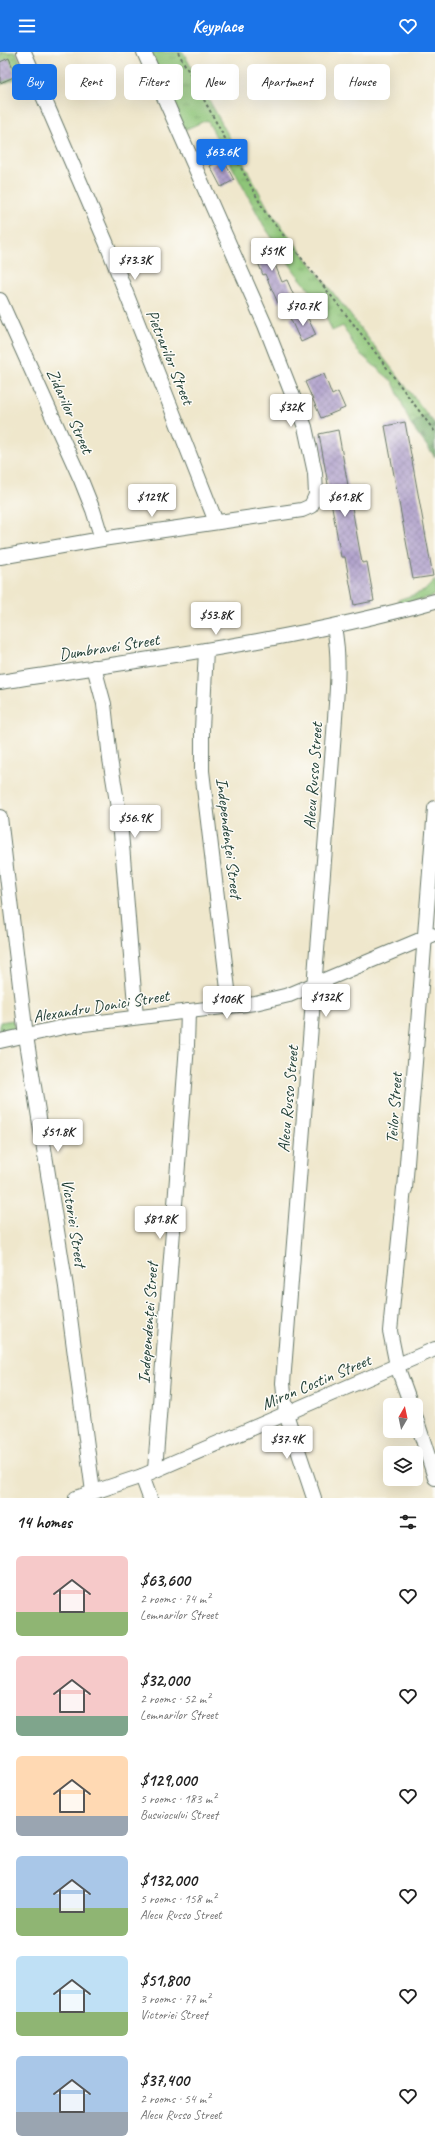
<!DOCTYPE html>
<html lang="en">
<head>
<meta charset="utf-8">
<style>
  :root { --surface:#fff; --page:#f6f6f6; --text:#222; --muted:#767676; --accent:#1a73e8 }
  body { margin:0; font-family:Caveat,sans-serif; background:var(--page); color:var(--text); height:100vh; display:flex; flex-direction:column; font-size:15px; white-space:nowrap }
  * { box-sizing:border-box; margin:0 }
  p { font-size:13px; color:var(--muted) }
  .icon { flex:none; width:22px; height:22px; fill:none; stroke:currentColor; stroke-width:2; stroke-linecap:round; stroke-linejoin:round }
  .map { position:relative; height:1446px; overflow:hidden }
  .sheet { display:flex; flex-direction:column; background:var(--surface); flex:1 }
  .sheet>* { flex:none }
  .guide { position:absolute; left:12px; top:12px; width:411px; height:36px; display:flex; gap:8px }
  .needle { width:26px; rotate:9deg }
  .fabs { position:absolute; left:383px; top:1346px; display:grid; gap:8px }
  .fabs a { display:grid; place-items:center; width:40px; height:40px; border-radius:6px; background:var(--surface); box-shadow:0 4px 16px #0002; font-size:20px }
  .price { position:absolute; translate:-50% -34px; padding:0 9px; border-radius:4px; background:#fff; color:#222; font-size:13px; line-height:26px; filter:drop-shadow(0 1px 2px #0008) }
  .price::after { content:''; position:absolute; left:50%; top:24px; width:12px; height:9px; margin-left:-6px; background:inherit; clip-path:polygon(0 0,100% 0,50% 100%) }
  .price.current { background:var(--accent); color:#fff }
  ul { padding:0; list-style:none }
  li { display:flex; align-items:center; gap:12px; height:100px; padding:0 16px }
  li span { display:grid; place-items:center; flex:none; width:112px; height:80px; border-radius:6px; color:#555 }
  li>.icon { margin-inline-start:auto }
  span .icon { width:48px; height:48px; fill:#fffc; stroke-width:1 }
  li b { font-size:17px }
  h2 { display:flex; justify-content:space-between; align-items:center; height:48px; padding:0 16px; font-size:17px }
  .tag { padding:0 14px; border-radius:6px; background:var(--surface); box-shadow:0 4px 16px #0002; font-size:14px; line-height:36px }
  .tag.current { background:var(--accent); color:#fff }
  header { display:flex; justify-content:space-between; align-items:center; height:52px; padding:0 16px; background:var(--accent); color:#fff; font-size:18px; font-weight:700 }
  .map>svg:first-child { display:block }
  .grass { fill:url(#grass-tufts); stroke:#568156 }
  .forest { fill:url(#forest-firs); stroke:#48744e }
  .garden { fill:url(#garden-dots); stroke:#568156 }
  .building { fill:url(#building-cross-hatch) }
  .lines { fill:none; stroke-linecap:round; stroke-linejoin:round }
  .minor-casing { stroke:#687869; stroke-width:16 }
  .path { stroke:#687869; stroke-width:2; stroke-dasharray:3 3; stroke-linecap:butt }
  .minor { stroke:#fff; stroke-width:14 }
  .labels { text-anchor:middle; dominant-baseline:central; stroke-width:3; stroke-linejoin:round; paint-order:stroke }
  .street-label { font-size:17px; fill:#1f3d34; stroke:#fdfcf7 }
</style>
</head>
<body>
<header><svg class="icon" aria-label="menu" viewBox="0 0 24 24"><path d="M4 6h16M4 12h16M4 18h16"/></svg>Keyplace<svg class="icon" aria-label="heart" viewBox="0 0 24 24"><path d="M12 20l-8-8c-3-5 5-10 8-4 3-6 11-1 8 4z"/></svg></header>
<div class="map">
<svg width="435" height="1446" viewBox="0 0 435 1446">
  <defs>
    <pattern id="grass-tufts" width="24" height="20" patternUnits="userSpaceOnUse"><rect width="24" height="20" fill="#8ec578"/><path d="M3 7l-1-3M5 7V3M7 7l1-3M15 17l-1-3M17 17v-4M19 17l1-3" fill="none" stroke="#73a163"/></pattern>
    <pattern id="forest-firs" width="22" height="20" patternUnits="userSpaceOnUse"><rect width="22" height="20" fill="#72aa68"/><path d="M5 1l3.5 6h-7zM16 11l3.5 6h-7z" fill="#5d8c56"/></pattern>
    <pattern id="garden-dots" width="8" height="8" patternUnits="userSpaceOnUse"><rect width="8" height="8" fill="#8ec578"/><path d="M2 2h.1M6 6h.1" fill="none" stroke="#73a163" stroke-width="1.8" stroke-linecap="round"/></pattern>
    <pattern id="building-cross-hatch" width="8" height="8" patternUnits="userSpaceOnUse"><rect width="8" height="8" fill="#ac9cc9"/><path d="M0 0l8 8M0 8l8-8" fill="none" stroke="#8b80a4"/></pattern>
  </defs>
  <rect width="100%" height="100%" fill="#fdfcf7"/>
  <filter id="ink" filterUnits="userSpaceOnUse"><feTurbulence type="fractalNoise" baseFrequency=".025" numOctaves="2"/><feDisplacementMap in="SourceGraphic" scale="8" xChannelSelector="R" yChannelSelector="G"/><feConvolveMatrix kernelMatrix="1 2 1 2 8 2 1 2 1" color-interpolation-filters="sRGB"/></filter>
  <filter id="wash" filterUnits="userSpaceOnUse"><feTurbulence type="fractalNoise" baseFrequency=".012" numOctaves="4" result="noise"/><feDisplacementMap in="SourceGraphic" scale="16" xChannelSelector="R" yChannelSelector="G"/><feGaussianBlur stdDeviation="0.9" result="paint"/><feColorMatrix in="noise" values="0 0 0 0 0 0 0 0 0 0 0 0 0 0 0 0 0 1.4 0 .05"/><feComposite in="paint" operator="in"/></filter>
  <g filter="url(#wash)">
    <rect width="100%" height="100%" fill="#efe7cc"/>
    <g class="grass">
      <polygon points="149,0 183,0 269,158 427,362 411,373 393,330 358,300 343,274 332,279 320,251 295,220 264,174 207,68 184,78"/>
      <polygon points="435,528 435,542 433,544 399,554 398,548 424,539"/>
      <polygon points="13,968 16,982 0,985 0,970"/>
    </g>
    <polygon class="forest" points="427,362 435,372 435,405 411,373"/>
    <polygon class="garden" points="0,0 16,0 26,23 0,33"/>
    <g id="blocks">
      <g class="building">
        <polygon points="9,6 16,24 0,31 0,10"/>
        <polygon points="223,107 234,128 221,135 210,114"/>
        <polygon points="265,188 282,230 287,228 294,244 278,251 265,222 263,223 251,193"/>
        <polygon points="305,260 316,283 301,290 290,266"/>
        <polygon points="324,322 332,343 338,340 345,356 321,366 305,330"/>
        <polygon points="405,370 433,524 413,527 385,374"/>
        <polygon points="338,378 362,511 367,510 374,549 354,553 345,505 341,505 319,382"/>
      </g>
    </g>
  </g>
  <g filter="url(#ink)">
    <use href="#blocks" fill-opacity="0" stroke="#687869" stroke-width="1"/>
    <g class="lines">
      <defs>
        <g id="minor">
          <polyline points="24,0 106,190 216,470"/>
          <polyline points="0,248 81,428 93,458 102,487"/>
          <polyline points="0,505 102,487 302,458 311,454 316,443 315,421 305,375 265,273 144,0"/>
          <polyline points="206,598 202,677 202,719 230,954"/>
          <polyline points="94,615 104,652 110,707 120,768 136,965"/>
          <path d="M0 630C146 607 292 589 435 549"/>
          <polyline points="0,765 26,984 66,1235 93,1440"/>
          <polyline points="0,989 68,974 255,951 289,943 432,883"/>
          <polyline points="411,1353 397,1314 390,1279 404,1136 405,1137 435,756"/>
          <polyline points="416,1366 435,1426"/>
          <polyline points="155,1418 187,993 188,959"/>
          <polyline points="142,1424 150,1446"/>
          <polyline points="76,1446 142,1424 435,1297"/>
          <path d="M314 1446 286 1362 283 1331 334 681C336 646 341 610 334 575"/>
        </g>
      </defs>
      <use href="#minor" class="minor-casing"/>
      <polyline class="path" points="178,0 265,160 366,288 435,380"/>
      <use href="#minor" class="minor"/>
    </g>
  </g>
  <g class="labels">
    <g class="street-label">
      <text transform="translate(170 305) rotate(68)">Pietrarilor Street</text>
      <text transform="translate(70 359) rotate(66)">Zidarilor Street</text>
      <text transform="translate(109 595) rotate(-9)">Dumbravei Street</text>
      <text transform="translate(313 724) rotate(-86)">Alecu Russo Street</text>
      <text transform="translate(229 786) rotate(83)">Independenţei Street</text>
      <text transform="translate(101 954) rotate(-9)">Alexandru Donici Street</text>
      <text transform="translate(288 1047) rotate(-85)">Alecu Russo Street</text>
      <text transform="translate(394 1056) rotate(-86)">Teilor Street</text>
      <text transform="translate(74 1171) rotate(81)">Victoriei Street</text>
      <text transform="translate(148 1271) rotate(-86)">Independenței Street</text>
      <text transform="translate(316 1330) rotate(-23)">Miron Costin Street</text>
    </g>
  </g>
</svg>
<div class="fabs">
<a><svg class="needle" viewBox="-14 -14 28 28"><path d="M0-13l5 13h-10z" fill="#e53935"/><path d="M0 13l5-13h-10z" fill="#767676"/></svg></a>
<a><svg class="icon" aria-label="layers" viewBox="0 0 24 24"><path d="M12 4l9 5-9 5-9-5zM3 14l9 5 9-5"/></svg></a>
</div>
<b class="price current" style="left:222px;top:121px">$63.6K</b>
<b class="price" style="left:272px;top:220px">$51K</b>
<b class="price" style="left:135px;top:229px">$73.3K</b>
<b class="price" style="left:303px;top:275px">$70.7K</b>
<b class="price" style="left:291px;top:376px">$32K</b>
<b class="price" style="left:152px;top:466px">$129K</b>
<b class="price" style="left:345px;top:466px">$61.8K</b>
<b class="price" style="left:216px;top:584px">$53.8K</b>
<b class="price" style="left:135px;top:787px">$56.9K</b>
<b class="price" style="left:326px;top:966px">$132K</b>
<b class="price" style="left:227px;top:968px">$106K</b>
<b class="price" style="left:58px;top:1101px">$51.8K</b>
<b class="price" style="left:160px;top:1188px">$81.8K</b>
<b class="price" style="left:287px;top:1408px">$37.4K</b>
<div class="guide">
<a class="tag current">Buy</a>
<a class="tag">Rent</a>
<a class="tag">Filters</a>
<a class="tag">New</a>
<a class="tag">Apartment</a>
<a class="tag">House</a>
</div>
</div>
<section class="sheet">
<h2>14 homes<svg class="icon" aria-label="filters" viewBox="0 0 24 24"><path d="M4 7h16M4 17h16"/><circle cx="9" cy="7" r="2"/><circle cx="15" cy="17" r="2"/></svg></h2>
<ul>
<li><span style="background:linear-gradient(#f6c9c9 70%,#8fb573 0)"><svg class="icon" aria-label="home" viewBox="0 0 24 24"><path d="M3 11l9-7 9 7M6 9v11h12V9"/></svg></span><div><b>$63,600</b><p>2 rooms · 74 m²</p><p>Lemnarilor Street</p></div><svg class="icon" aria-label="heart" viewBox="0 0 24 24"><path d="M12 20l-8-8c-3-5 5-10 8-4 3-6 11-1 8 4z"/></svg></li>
<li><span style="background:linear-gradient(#f6c9c9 75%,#7fa58c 0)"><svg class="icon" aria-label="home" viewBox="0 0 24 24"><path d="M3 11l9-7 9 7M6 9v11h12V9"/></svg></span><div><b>$32,000</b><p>2 rooms · 52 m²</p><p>Lemnarilor Street</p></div><svg class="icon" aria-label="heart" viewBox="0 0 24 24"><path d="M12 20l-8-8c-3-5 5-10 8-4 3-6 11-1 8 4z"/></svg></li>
<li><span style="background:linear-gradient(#ffd9b3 75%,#9aa5b1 0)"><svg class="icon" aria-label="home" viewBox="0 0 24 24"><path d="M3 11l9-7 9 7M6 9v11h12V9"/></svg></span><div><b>$129,000</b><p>5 rooms · 183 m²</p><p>Busuiocului Street</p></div><svg class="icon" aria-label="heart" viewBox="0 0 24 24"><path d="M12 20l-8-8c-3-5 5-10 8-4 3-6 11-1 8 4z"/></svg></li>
<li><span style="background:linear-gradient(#a9c7e8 65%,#8fb573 0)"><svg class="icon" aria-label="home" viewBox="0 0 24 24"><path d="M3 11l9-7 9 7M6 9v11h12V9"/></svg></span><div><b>$132,000</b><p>5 rooms · 158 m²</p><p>Alecu Russo Street</p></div><svg class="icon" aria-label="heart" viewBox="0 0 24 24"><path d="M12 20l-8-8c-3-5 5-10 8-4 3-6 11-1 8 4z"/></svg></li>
<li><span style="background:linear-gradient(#bfe0f5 70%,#8fb573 0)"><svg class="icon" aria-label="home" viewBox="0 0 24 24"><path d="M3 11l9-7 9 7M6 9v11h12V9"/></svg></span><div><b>$51,800</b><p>3 rooms · 77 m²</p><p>Victoriei Street</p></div><svg class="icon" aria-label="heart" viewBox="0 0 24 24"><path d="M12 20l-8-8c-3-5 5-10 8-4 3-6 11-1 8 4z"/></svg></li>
<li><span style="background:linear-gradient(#a9c7e8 70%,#9aa5b1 0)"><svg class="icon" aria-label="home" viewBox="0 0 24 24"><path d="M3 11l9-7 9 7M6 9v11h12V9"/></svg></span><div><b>$37,400</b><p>2 rooms · 54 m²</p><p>Alecu Russo Street</p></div><svg class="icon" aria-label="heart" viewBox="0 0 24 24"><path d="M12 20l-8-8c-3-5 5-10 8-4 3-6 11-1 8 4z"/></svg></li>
</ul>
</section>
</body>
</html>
